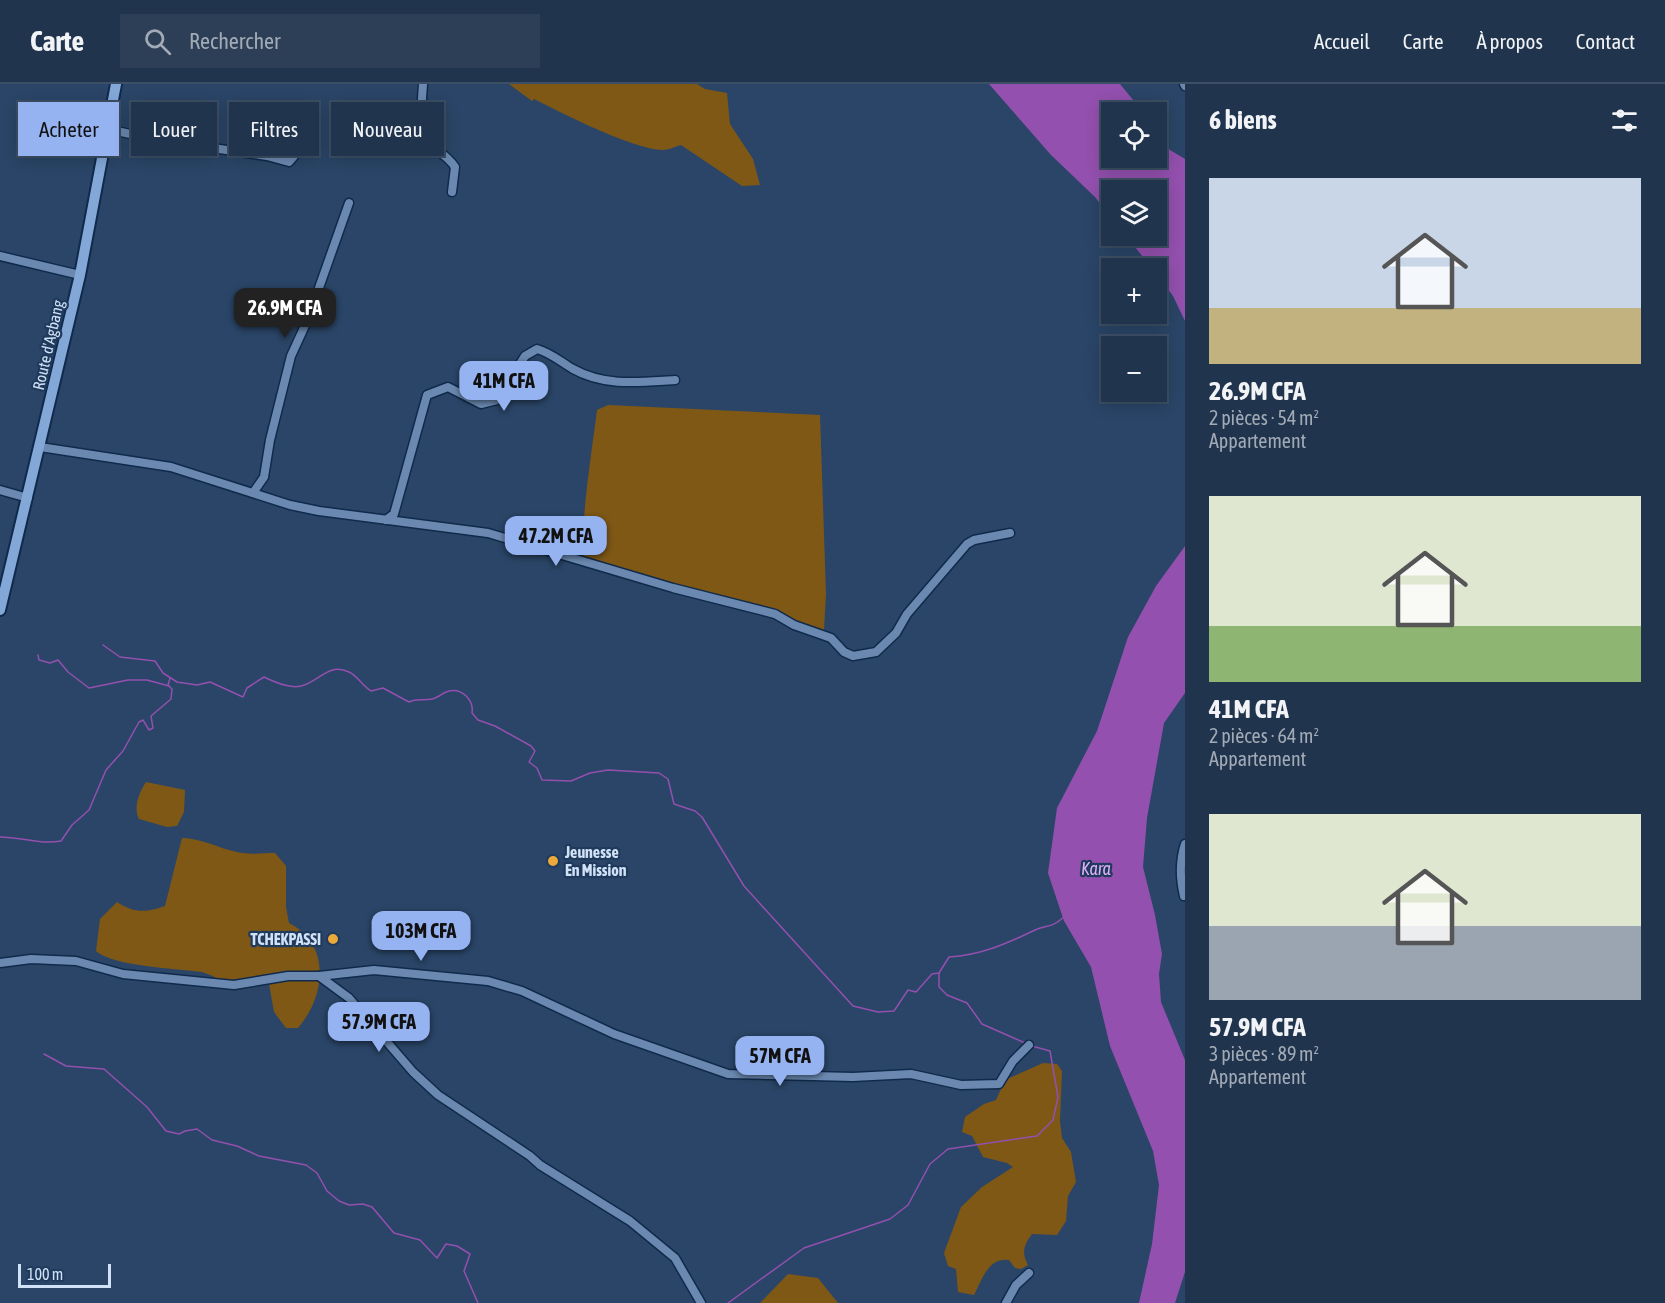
<!DOCTYPE html>
<html lang="fr">
<head>
<meta charset="utf-8">
<style>
  :root { --surface:#20344d; --page:#2d3f57; --text:#f1f3f6; --muted:#a2aab6; --line:#3d4f65; --accent:#95b2f1 }
  body { margin:0; font-family:"Asap Condensed",sans-serif; background:var(--page); color:var(--text); height:100vh; display:flex; flex-direction:column; font-size:22px; white-space:nowrap }
  * { box-sizing:border-box; margin:0 }
  p { font-size:20px; color:var(--muted) }
  .icon { flex:none; width:33px; height:33px; fill:none; stroke:currentColor; stroke-width:2; stroke-linecap:round; stroke-linejoin:round }
  .map { position:relative; flex:1; overflow:hidden }
  .panel { display:flex; flex-direction:column; background:var(--surface); width:480px }
  .panel>* { flex:none }
  .top-card { position:absolute; left:18px; top:18px; width:570px; height:54px; display:flex; gap:12px }
  .fabs { position:absolute; left:1101px; top:18px; display:grid; gap:12px }
  .fabs a { display:grid; place-items:center; width:66px; height:66px; border-radius:0px; background:var(--surface); box-shadow:0 3px 15px #0003,0 0 0 2px var(--line); font-size:30px }
  .scale { position:absolute; left:18px; bottom:15px; width:93px; box-sizing:border-box; padding-left:6px; border:3px solid #d1e2f7; border-top:0; font-size:16px; line-height:21px; white-space:nowrap; color:#d1e2f7; -webkit-text-stroke:4px #1f3a5c; paint-order:stroke }
  .price { position:absolute; translate:-50% -51px; padding:0 14px; border-radius:12px; background:var(--accent); color:#111; font-size:20px; line-height:39px; filter:drop-shadow(0 2px 3px #0008) }
  .price::after { content:''; position:absolute; left:50%; top:36px; width:18px; height:14px; margin-left:-9px; background:inherit; clip-path:polygon(0 0,100% 0,50% 100%) }
  .price.current { background:#222; color:#fff }
  ul { padding:0; list-style:none }
  li { display:grid; align-content:center; gap:12px; height:318px; padding:0 24px }
  li span { display:grid; place-items:center; height:186px; border-radius:0px; color:#555 }
  li>.icon { margin-inline-start:auto }
  span .icon { width:108px; height:108px; fill:#fffc; stroke-width:1 }
  li b { font-size:26px }
  h2 { display:flex; justify-content:space-between; align-items:center; height:72px; padding:0 24px; font-size:26px }
  .pill { padding:0 21px; border-radius:0px; background:var(--surface); box-shadow:0 3px 15px #0003,0 0 0 2px var(--line); font-size:21px; line-height:54px }
  .pill.current { background:var(--accent); color:#111 }
  header { display:flex; align-items:center; gap:36px; box-sizing:border-box; height:84px; padding:0 30px; background:var(--surface); border-bottom:2px solid var(--line) }
  header strong { font-size:28px }
  nav { display:flex; gap:33px; margin-inline-start:auto; font-size:21px }
  .search { width:420px; height:54px; background:var(--page); display:flex; align-items:center; gap:15px; box-sizing:border-box; padding:0 21px; border-radius:0px; color:var(--muted); font-size:22px }
  main { display:flex; flex:1; min-height:0 }
  .map>svg:first-child { display:block }
  .green { fill:#7f5816 }
  .water { fill:#9350ae }
  .lines { fill:none; stroke-linecap:round; stroke-linejoin:round }
  .stream { stroke:#9350ae; stroke-width:1.5 }
  .minor-casing { stroke:#102a4b; stroke-width:11 }
  .major-casing { stroke:#102a4b; stroke-width:14 }
  .minor { stroke:#6b89b0; stroke-width:8 }
  .major { stroke:#83a8d8; stroke-width:10 }
  .poi-dot { fill:#eca93b; stroke:#1f3a5c; stroke-width:2 }
  .labels { text-anchor:middle; dominant-baseline:central; stroke-width:4.5; stroke-linejoin:round; paint-order:stroke }
  .street-label { font-size:16px; fill:#d1e2f7; stroke:#1f3a5c }
  .poi-label { font-size:16px; font-weight:bold; fill:#d1e2f7; stroke:#1f3a5c; text-anchor:start }
  .water-label { font-size:18px; font-style:italic; fill:#e2b1f8; stroke:#1f3a5c }
</style>
</head>
<body>
<header>
<strong>Carte</strong>
<div class="search"><svg class="icon" aria-label="search" viewBox="0 0 24 24"><circle cx="10" cy="10" r="6"/><path d="M15 15l6 6"/></svg>Rechercher</div>
<nav><a>Accueil</a><a>Carte</a><a>À propos</a><a>Contact</a></nav>
</header>
<main>
<div class="map">
<svg width="1185" height="1219" viewBox="0 0 1185 1219">
  <rect width="100%" height="100%" fill="#2a4567"/>
  <g class="green">
    <path d="M509 0H697L705 5 727 9 730 40 753 75 760 101 742 102 681 61C676 62 669 66 663 66 632 65 564 30 534 15L532 17Z"/>
    <path d="M608 321 820 331 826 510 824 546 796 540 585 476C577 460 594 352 597 326Z"/>
    <path d="M146 698 185 706 184 728 177 742 167 743 139 735C133 723 139 709 146 698Z"/>
    <path d="M182 754C201 754 218 764 237 768 249 771 263 769 275 769L286 782V823L289 839C332 861 325 913 298 944H286L274 928 268 894 255 897H218L213 892 202 888C178 885 112 882 96 867L100 835 117 818C134 829 146 829 165 822Z"/>
    <path d="M1043 979 1057 980 1062 987 1060 1037 1062 1054 1071 1068 1076 1098 1068 1112 1066 1137 1057 1151 1032 1150C1024 1161 1021 1168 1028 1181L1021 1185 1015 1184 1009 1176C988 1173 982 1196 974 1211L958 1208 956 1185 948 1182 944 1169 961 1123 982 1103 1013 1083 1007 1079 983 1073 972 1052 962 1048 965 1033 984 1020 996 1016 1005 996Z"/>
    <polygon points="788,1190 818,1194 838,1219 760,1219"/>
  </g>
  <g class="water">
    <polygon points="989,0 1120,0 1143,28 1112,28 1112,74 1156,74 1157,47 1170,66 1185,75 1185,237 1173,212 1157,191 1156,184 1152,184 1126,152 1156,152 1156,106 1112,106 1111,134 1095,113 1051,71"/>
    <polygon points="1185,462 1185,609 1164,639 1147,734 1143,783 1155,831 1162,870 1159,890 1161,918 1185,976 1185,1188 1175,1219 1139,1219 1152,1160 1159,1101 1153,1067 1110,962 1091,883 1064,837 1048,789 1057,724 1097,647 1128,553 1156,502"/>
  </g>
  <g class="lines">
    <g class="stream">
      <path d="M103 561 120 573 155 577 163 589 177 598 197 601 210 598 243 613 247 604 264 593C274 598 289 605 301 602 318 599 328 578 349 588 358 592 362 602 371 607L383 604 409 618C417 614 423 617 432 615 439 614 443 608 449 607 462 604 474 616 472 629L478 636 495 642 531 662 535 667 529 678 537 684 542 696 571 697 590 689 608 686 659 689 668 695 674 720 695 727 702 733 744 802 853 922 878 928 894 927 908 906 916 908 932 890 939 889"/>
      <polyline points="38,571 39,576 50,579 58,576 68,588 89,604 128,596 147,596 169,602"/>
      <path d="M0 753C21 753 40 761 61 757L72 741 89 726 106 686 123 667 139 638 143 636 149 646 153 644 151 632 171 615 172 605 168 601 170 594"/>
      <path d="M1025 959 982 940 967 919 947 911 939 903V889L949 873C981 871 1006 860 1035 846 1048 840 1050 845 1064 833"/>
      <polyline points="44,970 66,982 104,985 147,1023 166,1047 179,1050 185,1047 197,1045 212,1056 237,1062 259,1072 306,1081 317,1089 327,1107 339,1117 349,1121 363,1120 372,1123 394,1149 420,1156 437,1174 446,1160 457,1162 470,1170 464,1187 478,1219"/>
      <polyline points="728,1219 804,1164 890,1135 908,1121 930,1080 948,1065 1037,1052 1053,1036 1058,1013 1050,967 1032,962"/>
    </g>
    <defs>
      <g id="minor">
        <path d="M423 0 419 57C433 64 446 70 455 83L452 108"/>
        <polyline points="1184,0 1185,2"/>
        <path d="M108 45 152 55 267 72 289 78C304 62 306 53 305 32"/>
        <polyline points="0,172 80,191"/>
        <polyline points="40,363 171,383 290,421 319,427 488,449 673,504 775,530 794,541 831,554 844,568 853,572 876,568 896,549 907,530 967,460 974,456 1010,449"/>
        <polyline points="0,406 28,414"/>
        <polyline points="253,409 264,393 270,356 291,272 308,235 349,119"/>
        <path d="M386 436 394 430 427 311 448 303 481 320 497 316 525 272 537 265C551 269 561 278 573 285 605 303 641 298 675 296"/>
        <path d="M1184 812C1180 795 1179 778 1185 760"/>
        <polyline points="0,879 31,875 76,877 123,890 234,901 288,892 319,892 349,914 413,988 438,1011 530,1072 540,1081 630,1137 675,1174 701,1219"/>
        <polyline points="319,892 374,886 488,897 522,907 614,950 728,990 853,993 911,990 961,1001 999,1000 1013,977 1029,961"/>
        <polyline points="1006,1219 1016,1201 1029,1189"/>
      </g>
      <polyline id="major" points="0,526 80,191 116,0"/>
    </defs>
    <use href="#minor" class="minor-casing"/>
    <use href="#major" class="major-casing"/>
    <use href="#minor" class="minor"/>
    <use href="#major" class="major"/>
  </g>
  <g class="poi-dot">
    <circle cx="553" cy="777" r="6"/>
    <circle cx="333" cy="855" r="6"/>
  </g>
  <g class="labels">
    <g class="street-label">
      <text transform="translate(48 261) rotate(-77)">Route d'Agbang</text>
    </g>
    <g class="poi-label">
      <text x="565" y="768">Jeunesse<tspan x="565" dy="18">En Mission</tspan></text>
      <text x="321" y="855" text-anchor="end">TCHEKPASSI</text>
    </g>
    <g class="water-label">
      <text x="1096" y="784">Kara</text>
    </g>
  </g>
</svg>
<div class="fabs">
<a><svg class="icon" aria-label="locate" viewBox="0 0 24 24"><circle cx="12" cy="12" r="6"/><path d="M12 2v4M12 18v4M2 12h4M18 12h4"/></svg></a>
<a><svg class="icon" aria-label="layers" viewBox="0 0 24 24"><path d="M12 4l9 5-9 5-9-5zM3 14l9 5 9-5"/></svg></a>
<a>+</a>
<a>−</a>
</div>
<div class="scale">100 m</div>
<b class="price current" style="left:285px;top:255px">26.9M CFA</b>
<b class="price" style="left:504px;top:328px">41M CFA</b>
<b class="price" style="left:556px;top:483px">47.2M CFA</b>
<b class="price" style="left:421px;top:878px">103M CFA</b>
<b class="price" style="left:379px;top:969px">57.9M CFA</b>
<b class="price" style="left:780px;top:1003px">57M CFA</b>
<div class="top-card">
<a class="pill current">Acheter</a>
<a class="pill">Louer</a>
<a class="pill">Filtres</a>
<a class="pill">Nouveau</a>
</div>
</div>
<section class="panel">
<h2>6 biens<svg class="icon" aria-label="filters" viewBox="0 0 24 24"><path d="M4 7h16M4 17h16"/><circle cx="9" cy="7" r="2"/><circle cx="15" cy="17" r="2"/></svg></h2>
<ul>
<li><span style="background:linear-gradient(#c9d6e8 70%,#c2b280 0)"><svg class="icon" aria-label="home" viewBox="0 0 24 24"><path d="M3 11l9-7 9 7M6 9v11h12V9"/></svg></span><div><b>26.9M CFA</b><p>2 pièces · 54 m²</p><p>Appartement</p></div></li>
<li><span style="background:linear-gradient(#dfe7d0 70%,#8fb573 0)"><svg class="icon" aria-label="home" viewBox="0 0 24 24"><path d="M3 11l9-7 9 7M6 9v11h12V9"/></svg></span><div><b>41M CFA</b><p>2 pièces · 64 m²</p><p>Appartement</p></div></li>
<li><span style="background:linear-gradient(#dfe7d0 60%,#9aa5b1 0)"><svg class="icon" aria-label="home" viewBox="0 0 24 24"><path d="M3 11l9-7 9 7M6 9v11h12V9"/></svg></span><div><b>57.9M CFA</b><p>3 pièces · 89 m²</p><p>Appartement</p></div></li>
</ul>
</section>
</main>
</body>
</html>
